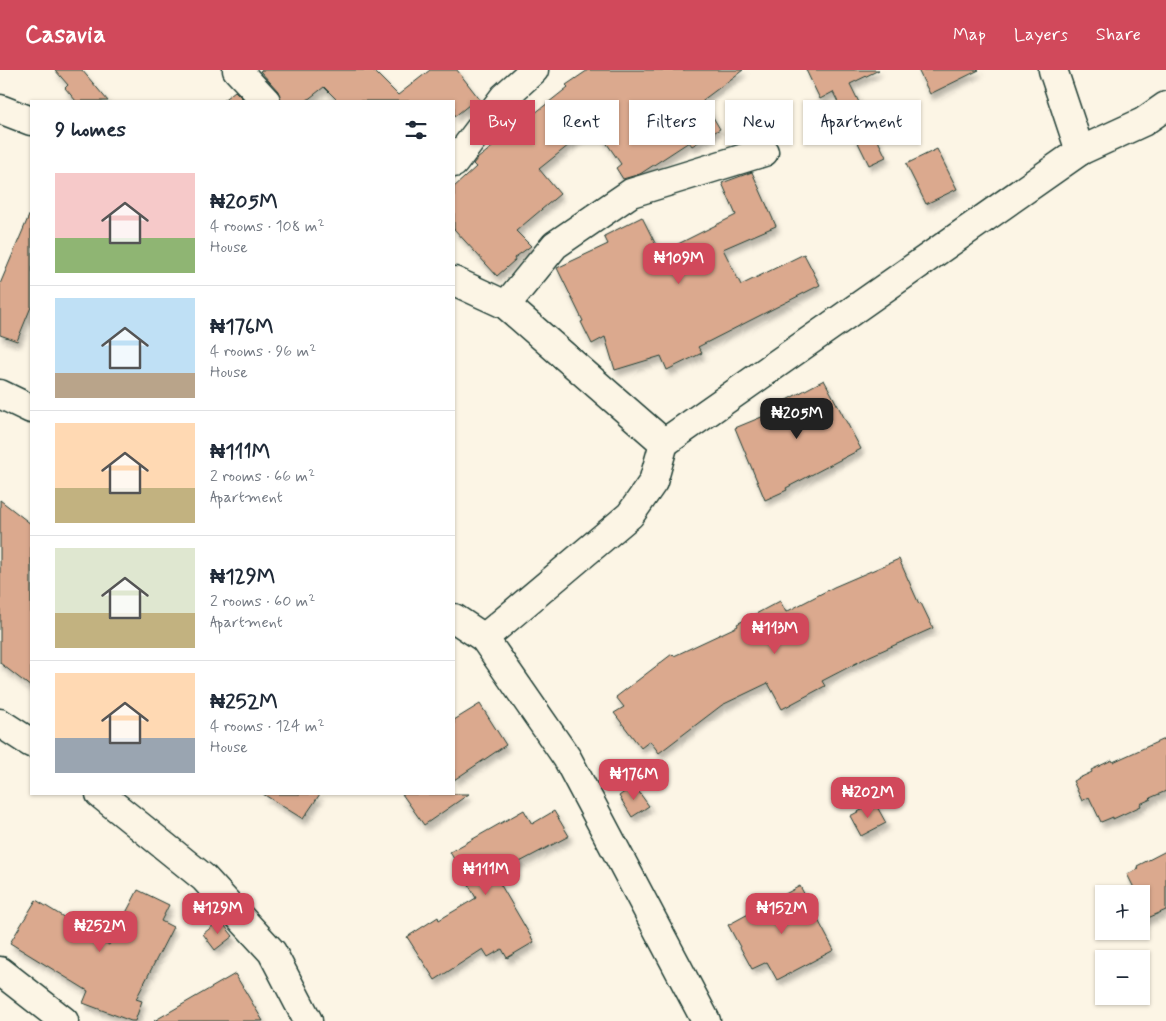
<!DOCTYPE html>
<html lang="en">
<head>
<meta charset="utf-8">
<style>
  :root { --surface:#fff; --page:#f2f2f3; --text:#1f2937; --muted:#747a83; --line:#e0e1e3; --accent:#d1495b }
  body { margin:0; font-family:Mynerve,sans-serif; background:var(--page); color:var(--text); height:100vh; display:flex; flex-direction:column; font-size:19px; white-space:nowrap }
  * { box-sizing:border-box; margin:0 }
  p { font-size:16px; color:var(--muted) }
  .icon { flex:none; width:28px; height:28px; fill:none; stroke:currentColor; stroke-width:2; stroke-linecap:round; stroke-linejoin:round }
  .map { position:relative; flex:1; overflow:hidden }
  .details { position:absolute; left:30px; top:30px; width:425px; height:695px; display:flex; flex-direction:column; background:var(--surface); border-radius:0px; box-shadow:0 1px 4px #0004 }
  .details>* { flex:none }
  .hud { position:absolute; left:470px; top:30px; width:475px; height:45px; display:flex; gap:10px }
  .fabs { position:absolute; left:1095px; top:815px; display:grid; gap:10px }
  .fabs a { display:grid; place-items:center; width:55px; height:55px; border-radius:0px; background:var(--surface); box-shadow:0 1px 4px #0004; font-size:25px }
  .price { position:absolute; translate:-50% -42px; padding:0 11px; border-radius:10px; background:var(--accent); color:#fff; font-size:16px; line-height:32px; filter:drop-shadow(0 1px 2px #0008) }
  .price::after { content:''; position:absolute; left:50%; top:30px; width:15px; height:11px; margin-left:-8px; background:inherit; clip-path:polygon(0 0,100% 0,50% 100%) }
  .price.selected { background:#222; color:#fff }
  ul { padding:0; list-style:none }
  li { display:flex; align-items:center; gap:15px; height:125px; padding:0 25px }
  li+li { border-top:1px solid var(--line) }
  li span { display:grid; place-items:center; flex:none; width:140px; height:100px; border-radius:0px; color:#555 }
  li>.icon { margin-inline-start:auto }
  span .icon { width:60px; height:60px; fill:#fffc; stroke-width:1 }
  li b { font-size:21px }
  h2 { display:flex; justify-content:space-between; align-items:center; height:60px; padding:0 25px; font-size:21px }
  .pill { padding:0 18px; border-radius:0px; background:var(--surface); box-shadow:0 1px 4px #0004; font-size:18px; line-height:45px }
  .pill.selected { background:var(--accent); color:#fff }
  header { display:flex; align-items:center; gap:30px; box-sizing:border-box; height:70px; padding:0 25px; background:var(--accent); color:#fff }
  header strong { font-size:24px }
  nav { display:flex; gap:28px; margin-inline-start:auto; font-size:18px }
  .map>svg:first-child { display:block }
  .building { fill:#dba98e; stroke:#1f3d34; filter:url(#shadow) }
  .lines { fill:none; stroke-linecap:round; stroke-linejoin:round }
  .minor-casing { stroke:#1f3d34; stroke-width:31 }
  .minor { stroke:#fcf5e5; stroke-width:28 }
</style>
</head>
<body>
<header>
<strong>Casavia</strong>
<nav><a>Map</a><a>Layers</a><a>Share</a></nav>
</header>
<div class="map">
<svg width="1166" height="951" viewBox="0 0 1166 951">
  <defs>
    <filter id="shadow"><feDropShadow dx="3" dy="5.5" stdDeviation="2.5" flood-color="#0004"/></filter>
  </defs>
  <rect width="100%" height="100%" fill="#fcf5e5"/>
  <filter id="ink" filterUnits="userSpaceOnUse"><feTurbulence type="fractalNoise" baseFrequency=".02" numOctaves="2"/><feDisplacementMap in="SourceGraphic" scale="10" xChannelSelector="R" yChannelSelector="G"/><feConvolveMatrix kernelMatrix="1 2 1 2 8 2 1 2 1" color-interpolation-filters="sRGB"/></filter>
  <g filter="url(#ink)">
    <g class="building">
      <polygon points="55,0 82,0 108,31 76,31 65,18 68,15"/>
      <polygon points="262,0 373,0 398,25 430,0 457,0 481,31 474,31 454,47 454,31 338,31 324,17 306,31 281,31 278,21 260,1"/>
      <polygon points="588,0 743,0 703,30 720,59 692,76 689,72 640,104 623,109 616,98 621,94 594,55 539,99 560,124 516,161 531,176 514,188 515,190 497,206 454,159 454,117 476,97 473,94 477,89 568,17 566,15"/>
      <polygon points="806,0 879,0 850,14 886,87 869,95 833,22 820,29"/>
      <polygon points="918,0 979,0 930,24"/>
      <polygon points="235,21 245,31 222,31"/>
      <polygon points="937,79 957,119 926,134 906,94"/>
      <polygon points="752,102 776,156 723,179 741,215 804,184 820,215 698,277 702,283 667,300 661,286 615,300 605,267 592,274 581,252 583,251 557,198 608,174 604,166 642,147 660,183 736,145 722,113"/>
      <polygon points="31,141 31,237 17,271 0,265 0,214"/>
      <polygon points="824,310 861,379 786,418 787,420 765,430 735,358 764,346 762,343"/>
      <polygon points="0,430 31,454 31,617 0,593"/>
      <polygon points="899,489 919,534 921,533 933,558 870,586 822,611 825,616 782,639 768,613 722,635 659,683 650,671 641,678 614,643 624,637 616,627 672,584 674,586 738,556 737,554 780,531 786,542 834,517"/>
      <polygon points="480,634 506,675 454,710 454,650"/>
      <polygon points="1166,668 1166,721 1150,728 1151,729 1140,734 1141,736 1113,749 1113,747 1101,752 1089,727 1082,731 1073,711 1092,702 1091,700 1112,690 1113,692"/>
      <polygon points="634,715 649,736 632,747 619,726"/>
      <polygon points="263,724 320,724 303,749"/>
      <polygon points="402,724 469,724 424,755"/>
      <polygon points="875,733 886,753 861,766 850,746"/>
      <polygon points="524,740 532,754 554,741 569,766 495,805 534,872 507,888 502,879 488,887 483,879 435,910 407,867 438,847 439,850 476,828 450,782"/>
      <polygon points="1166,781 1166,840 1141,851 1141,824 1137,824 1127,804 1139,799 1137,796"/>
      <polygon points="800,816 834,880 777,910 767,892 752,899 728,855"/>
      <polygon points="138,820 169,835 161,851 173,857 136,929 142,931 135,951 131,951 83,933 88,921 10,873 36,830 109,875"/>
      <polygon points="220,850 233,866 215,880 203,864"/>
      <polygon points="235,904 263,951 154,951"/>
    </g>
    <g class="lines">
      <defs>
        <g id="minor">
          <polyline points="237,0 266,31"/>
          <polyline points="1053,0 1080,81"/>
          <polyline points="0,39 31,51"/>
          <polyline points="454,93 504,27 534,0"/>
          <polyline points="454,211 506,235 664,373 653,412 630,445 484,568"/>
          <polyline points="506,235 555,175 631,123 764,82"/>
          <polyline points="0,324 31,339"/>
          <polyline points="664,373 1080,81 1143,52 1166,36"/>
          <polyline points="454,548 484,568 567,688 706,951"/>
          <polyline points="0,653 31,673"/>
          <polyline points="100,724 204,808 272,882 308,951"/>
          <polyline points="0,901 64,951"/>
        </g>
      </defs>
      <use href="#minor" class="minor-casing"/>
      <use href="#minor" class="minor"/>
    </g>
  </g>
</svg>
<div class="fabs">
<a>+</a>
<a>−</a>
</div>
<b class="price" style="left:679px;top:215px">₦109M</b>
<b class="price selected" style="left:797px;top:370px">₦205M</b>
<b class="price" style="left:775px;top:585px">₦113M</b>
<b class="price" style="left:634px;top:731px">₦176M</b>
<b class="price" style="left:868px;top:749px">₦202M</b>
<b class="price" style="left:486px;top:826px">₦111M</b>
<b class="price" style="left:218px;top:865px">₦129M</b>
<b class="price" style="left:782px;top:865px">₦152M</b>
<b class="price" style="left:100px;top:883px">₦252M</b>
<div class="hud">
<a class="pill selected">Buy</a>
<a class="pill">Rent</a>
<a class="pill">Filters</a>
<a class="pill">New</a>
<a class="pill">Apartment</a>
</div>
<section class="details">
<h2>9 homes<svg class="icon" aria-label="filters" viewBox="0 0 24 24"><path d="M4 7h16M4 17h16"/><circle cx="9" cy="7" r="2"/><circle cx="15" cy="17" r="2"/></svg></h2>
<ul>
<li><span style="background:linear-gradient(#f6c9c9 65%,#8fb573 0)"><svg class="icon" aria-label="home" viewBox="0 0 24 24"><path d="M3 11l9-7 9 7M6 9v11h12V9"/></svg></span><div><b>₦205M</b><p>4 rooms · 108 m²</p><p>House</p></div></li>
<li><span style="background:linear-gradient(#bfe0f5 75%,#b9a48a 0)"><svg class="icon" aria-label="home" viewBox="0 0 24 24"><path d="M3 11l9-7 9 7M6 9v11h12V9"/></svg></span><div><b>₦176M</b><p>4 rooms · 96 m²</p><p>House</p></div></li>
<li><span style="background:linear-gradient(#ffd9b3 65%,#c2b280 0)"><svg class="icon" aria-label="home" viewBox="0 0 24 24"><path d="M3 11l9-7 9 7M6 9v11h12V9"/></svg></span><div><b>₦111M</b><p>2 rooms · 66 m²</p><p>Apartment</p></div></li>
<li><span style="background:linear-gradient(#dfe7d0 65%,#c2b280 0)"><svg class="icon" aria-label="home" viewBox="0 0 24 24"><path d="M3 11l9-7 9 7M6 9v11h12V9"/></svg></span><div><b>₦129M</b><p>2 rooms · 60 m²</p><p>Apartment</p></div></li>
<li><span style="background:linear-gradient(#ffd9b3 65%,#9aa5b1 0)"><svg class="icon" aria-label="home" viewBox="0 0 24 24"><path d="M3 11l9-7 9 7M6 9v11h12V9"/></svg></span><div><b>₦252M</b><p>4 rooms · 124 m²</p><p>House</p></div></li>
</ul>
</section>
</div>
</body>
</html>
